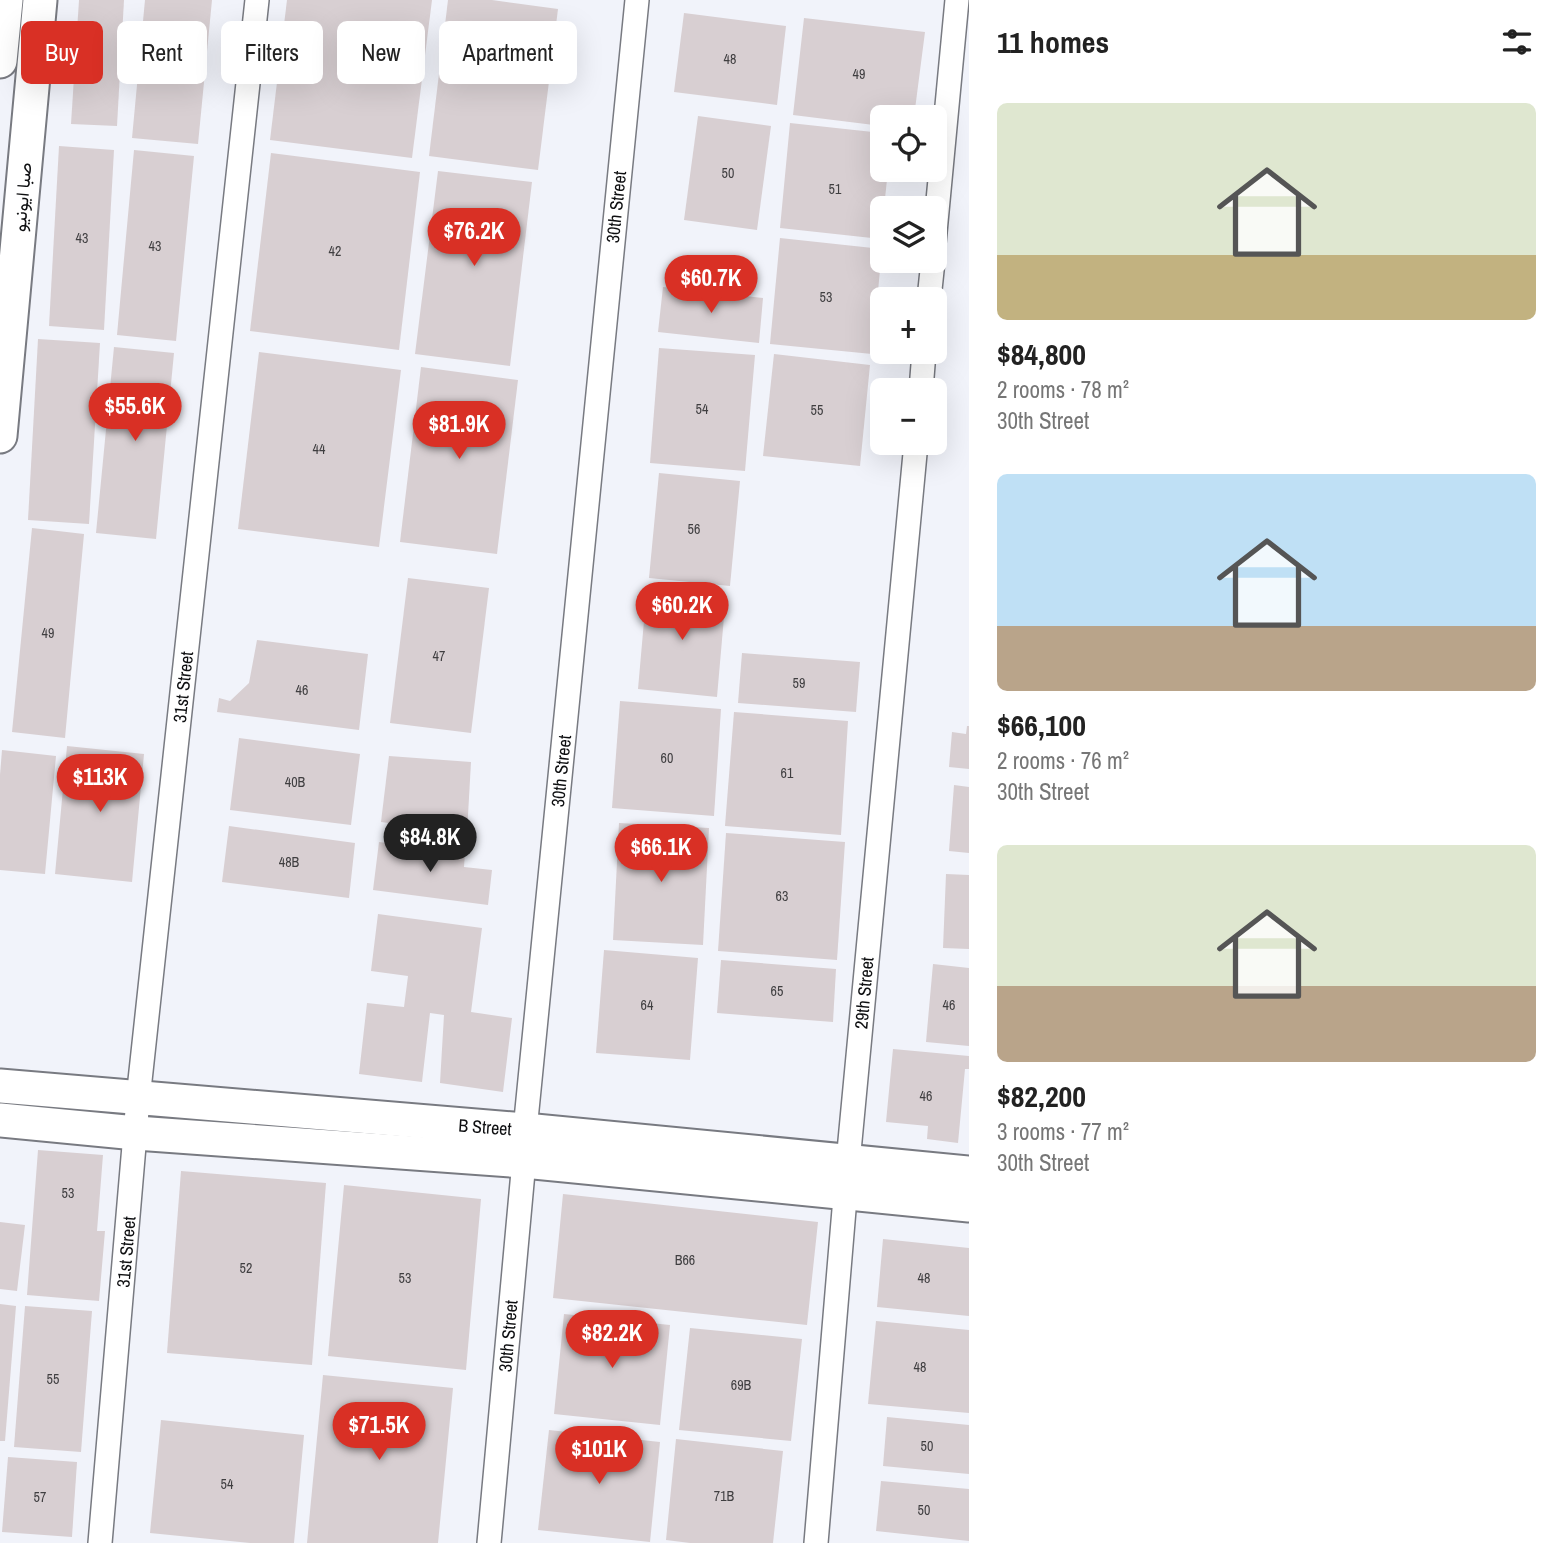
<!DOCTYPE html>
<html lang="en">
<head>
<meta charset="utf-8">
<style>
  :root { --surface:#fff; --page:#f2f2f2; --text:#222; --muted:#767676; --accent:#d93025 }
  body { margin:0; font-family:"Archivo Narrow",Vazirmatn,sans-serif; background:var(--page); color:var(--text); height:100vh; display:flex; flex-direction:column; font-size:26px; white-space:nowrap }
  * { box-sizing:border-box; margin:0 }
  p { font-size:23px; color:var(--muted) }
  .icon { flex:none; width:38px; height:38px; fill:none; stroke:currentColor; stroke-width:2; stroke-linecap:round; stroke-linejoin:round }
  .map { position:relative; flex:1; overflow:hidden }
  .sheet { display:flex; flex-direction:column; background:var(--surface); width:595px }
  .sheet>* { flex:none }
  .banner { position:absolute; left:21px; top:21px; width:665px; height:63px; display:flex; gap:14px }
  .buttons { position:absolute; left:870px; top:105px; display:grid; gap:14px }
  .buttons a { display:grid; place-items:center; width:77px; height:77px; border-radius:10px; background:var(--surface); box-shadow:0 7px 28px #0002; font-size:35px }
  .price { position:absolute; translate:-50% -60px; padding:0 16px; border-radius:24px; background:var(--accent); color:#fff; font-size:23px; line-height:46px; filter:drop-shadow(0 2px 4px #0008) }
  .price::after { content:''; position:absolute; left:50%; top:42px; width:21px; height:16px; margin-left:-10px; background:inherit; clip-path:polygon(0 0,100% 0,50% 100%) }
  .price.selected { background:#222; color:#fff }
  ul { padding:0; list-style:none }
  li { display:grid; align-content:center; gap:14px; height:371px; padding:0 28px }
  li span { display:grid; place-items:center; height:217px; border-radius:10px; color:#555 }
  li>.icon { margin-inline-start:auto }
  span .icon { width:126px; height:126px; fill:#fffc; stroke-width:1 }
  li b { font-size:30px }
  h2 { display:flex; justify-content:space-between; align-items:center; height:84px; padding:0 28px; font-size:30px }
  .tag { padding:0 24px; border-radius:10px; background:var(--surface); box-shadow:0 7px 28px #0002; font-size:24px; line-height:63px }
  .tag.selected { background:var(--accent); color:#fff }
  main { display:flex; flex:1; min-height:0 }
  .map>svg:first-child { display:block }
  .building { fill:#d8cfd2 }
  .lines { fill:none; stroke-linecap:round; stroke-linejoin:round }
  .street-casing { stroke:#787a81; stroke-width:26 }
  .secondary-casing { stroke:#787a81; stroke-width:37 }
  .street { stroke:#fff; stroke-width:23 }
  .secondary { stroke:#fff; stroke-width:33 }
  .labels { text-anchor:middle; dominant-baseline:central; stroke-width:5; stroke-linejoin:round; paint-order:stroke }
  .number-label { font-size:14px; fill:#403f41 }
  .street-label { font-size:18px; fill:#0e0f11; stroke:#fff }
</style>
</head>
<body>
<main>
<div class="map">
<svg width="969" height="1543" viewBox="0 0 969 1543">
  <rect width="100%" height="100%" fill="#f1f3fa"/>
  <g class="building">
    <polygon points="79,0 124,0 117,126 71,124"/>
    <polygon points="145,0 212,0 198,144 132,138"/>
    <polygon points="287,0 432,0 412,158 270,140"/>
    <polygon points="448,0 492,0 558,9 538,170 429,156"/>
    <polygon points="684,13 786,26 777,105 674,92"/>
    <polygon points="804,18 925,32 914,117 882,117 882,126 793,115"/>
    <polygon points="698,116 771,126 757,230 684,220"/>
    <polygon points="790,123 882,133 882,170 888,170 884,208 882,208 881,239 780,228"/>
    <polygon points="59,146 114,150 104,330 49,326"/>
    <polygon points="134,150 194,156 176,341 117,335"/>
    <polygon points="271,153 420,172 399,350 250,331"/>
    <polygon points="438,171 532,182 510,366 415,354"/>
    <polygon points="780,238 882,249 872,354 770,344"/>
    <polygon points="663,287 763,298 759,343 658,332"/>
    <polygon points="38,339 100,343 89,524 28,520"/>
    <polygon points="114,347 174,353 156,539 96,533"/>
    <polygon points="659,348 755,355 745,471 650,463"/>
    <polygon points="259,352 401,370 379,547 238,529"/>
    <polygon points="774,354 870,365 860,466 763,456"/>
    <polygon points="421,367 518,380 497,554 400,542"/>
    <polygon points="659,473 740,481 730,586 649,578"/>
    <polygon points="32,528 84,534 65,738 12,732"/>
    <polygon points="408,578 489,588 471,733 390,723"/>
    <polygon points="647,587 726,594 717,697 638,689"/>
    <polygon points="257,640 368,654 359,730 217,712 219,698 230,701 249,683"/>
    <polygon points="742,653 860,662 856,712 738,703"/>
    <polygon points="620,701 721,709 714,816 612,808"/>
    <polygon points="734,712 848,721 841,835 725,826"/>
    <polygon points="967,726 969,726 969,769 949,767 952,732 966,734"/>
    <polygon points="239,738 360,754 351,825 230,810"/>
    <polygon points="67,746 144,754 132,882 55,874"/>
    <polygon points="2,750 56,756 45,874 0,870 0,775"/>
    <polygon points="389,756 471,762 467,833 381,822"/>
    <polygon points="954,785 969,787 969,853 949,851"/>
    <polygon points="619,823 709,828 703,945 613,940"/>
    <polygon points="229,826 355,843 349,898 222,882"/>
    <polygon points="726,833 845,842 837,960 718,951"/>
    <polygon points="379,842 465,853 464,867 492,870 488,905 373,890"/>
    <polygon points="946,874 969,875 969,949 943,948"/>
    <polygon points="378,914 482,928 471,1012 512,1018 503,1092 440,1083 444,1015 430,1013 422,1082 359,1074 367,1003 404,1007 408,976 371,971"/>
    <polygon points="604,950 698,958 690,1060 596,1053"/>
    <polygon points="721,960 836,969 833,1022 717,1013"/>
    <polygon points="933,964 969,968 969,1046 926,1042"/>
    <polygon points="893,1049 969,1056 969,1069 965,1069 958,1143 927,1139 928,1126 886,1122"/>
    <polygon points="38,1150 103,1155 97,1231 105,1231 99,1301 27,1295"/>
    <polygon points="181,1171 326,1183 312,1365 167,1353"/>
    <polygon points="344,1185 481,1199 466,1370 328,1356"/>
    <polygon points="563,1194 818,1222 807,1325 553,1298"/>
    <polygon points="0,1222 25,1225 17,1291 0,1289"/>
    <polygon points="883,1239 969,1248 969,1316 877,1307"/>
    <polygon points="0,1304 16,1306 5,1441 0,1441"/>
    <polygon points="25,1306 92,1311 81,1452 14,1447"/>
    <polygon points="564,1314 670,1325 660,1425 554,1414"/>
    <polygon points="876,1321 969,1330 969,1413 868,1404"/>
    <polygon points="690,1328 802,1339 791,1441 679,1430"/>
    <polygon points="323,1375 453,1388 438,1543 307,1543"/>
    <polygon points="887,1417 969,1425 969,1474 883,1466"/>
    <polygon points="161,1420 304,1435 294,1543 250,1543 150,1533"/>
    <polygon points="549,1430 660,1442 650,1542 538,1530"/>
    <polygon points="676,1439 783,1451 773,1543 690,1543 666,1540"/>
    <polygon points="8,1457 77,1462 72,1537 2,1532"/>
    <polygon points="881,1481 969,1489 969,1541 876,1531"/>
  </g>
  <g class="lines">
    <defs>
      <g id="street">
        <polyline points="934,243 957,0"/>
        <polyline points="929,299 933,261"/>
        <polyline points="921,390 924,352"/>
        <polyline points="100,1543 138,1099 257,0"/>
        <polyline points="489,1543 524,1161 525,1130 637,0"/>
        <polyline points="816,1543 848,1162 916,443"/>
      </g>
      <g id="secondary">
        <polyline points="0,61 6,0"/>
        <polyline points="0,436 40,0"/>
        <polyline points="0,1086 525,1130 969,1173"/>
        <polyline points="0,1120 136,1133 524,1161 969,1205"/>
      </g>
    </defs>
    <use href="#street" class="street-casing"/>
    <use href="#secondary" class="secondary-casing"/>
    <use href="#street" class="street"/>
    <use href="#secondary" class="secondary"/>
  </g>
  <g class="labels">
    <g class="number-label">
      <text x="730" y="59">48</text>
      <text x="859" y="74">49</text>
      <text x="728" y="173">50</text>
      <text x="835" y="189">51</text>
      <text x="82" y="238">43</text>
      <text x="155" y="246">43</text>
      <text x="335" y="251">42</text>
      <text x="826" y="297">53</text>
      <text x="702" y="409">54</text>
      <text x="817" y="410">55</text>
      <text x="319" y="449">44</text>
      <text x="694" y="529">56</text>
      <text x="48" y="633">49</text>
      <text x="439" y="656">47</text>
      <text x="799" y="683">59</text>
      <text x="302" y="690">46</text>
      <text x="667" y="758">60</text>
      <text x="787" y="773">61</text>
      <text x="295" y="782">40B</text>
      <text x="289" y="862">48B</text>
      <text x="782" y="896">63</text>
      <text x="777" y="991">65</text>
      <text x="647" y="1005">64</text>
      <text x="949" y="1005">46</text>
      <text x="926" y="1096">46</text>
      <text x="68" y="1193">53</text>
      <text x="685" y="1260">B66</text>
      <text x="246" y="1268">52</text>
      <text x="405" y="1278">53</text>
      <text x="924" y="1278">48</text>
      <text x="920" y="1367">48</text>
      <text x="53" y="1379">55</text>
      <text x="741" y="1385">69B</text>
      <text x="927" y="1446">50</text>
      <text x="227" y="1484">54</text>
      <text x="724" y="1496">71B</text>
      <text x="40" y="1497">57</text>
      <text x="924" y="1510">50</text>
    </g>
    <g class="street-label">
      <text transform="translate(22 197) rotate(-85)">صبا ایونیو</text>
      <text transform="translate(616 207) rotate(-84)">30th Street</text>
      <text transform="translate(183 687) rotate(-84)">31st Street</text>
      <text transform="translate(561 771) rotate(-84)">30th Street</text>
      <text transform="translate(864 993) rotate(-85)">29th Street</text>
      <text transform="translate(485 1127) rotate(4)">B Street</text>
      <text transform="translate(126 1252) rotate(-85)">31st Street</text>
      <text transform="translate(508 1336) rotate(-85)">30th Street</text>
    </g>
  </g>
</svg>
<div class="buttons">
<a><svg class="icon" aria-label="locate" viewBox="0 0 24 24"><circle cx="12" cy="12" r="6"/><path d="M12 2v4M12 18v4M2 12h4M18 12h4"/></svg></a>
<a><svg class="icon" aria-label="layers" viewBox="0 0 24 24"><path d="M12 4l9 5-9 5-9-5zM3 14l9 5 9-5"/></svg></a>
<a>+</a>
<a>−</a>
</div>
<b class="price" style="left:474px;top:268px">$76.2K</b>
<b class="price" style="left:711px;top:315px">$60.7K</b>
<b class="price" style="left:135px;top:443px">$55.6K</b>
<b class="price" style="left:459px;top:461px">$81.9K</b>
<b class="price" style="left:682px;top:642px">$60.2K</b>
<b class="price" style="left:100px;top:814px">$113K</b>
<b class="price selected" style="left:430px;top:874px">$84.8K</b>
<b class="price" style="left:661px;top:884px">$66.1K</b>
<b class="price" style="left:612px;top:1370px">$82.2K</b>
<b class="price" style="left:379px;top:1462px">$71.5K</b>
<b class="price" style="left:599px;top:1486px">$101K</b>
<div class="banner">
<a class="tag selected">Buy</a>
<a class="tag">Rent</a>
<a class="tag">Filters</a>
<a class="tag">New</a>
<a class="tag">Apartment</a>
</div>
</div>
<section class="sheet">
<h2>11 homes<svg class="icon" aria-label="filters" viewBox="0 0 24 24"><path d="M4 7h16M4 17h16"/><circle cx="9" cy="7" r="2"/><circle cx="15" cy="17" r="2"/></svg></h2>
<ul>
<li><span style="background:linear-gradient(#dfe7d0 70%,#c2b280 0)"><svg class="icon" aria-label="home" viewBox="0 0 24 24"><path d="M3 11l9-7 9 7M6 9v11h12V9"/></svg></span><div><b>$84,800</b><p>2 rooms · 78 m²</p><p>30th Street</p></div></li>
<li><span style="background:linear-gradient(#bfe0f5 70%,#b9a48a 0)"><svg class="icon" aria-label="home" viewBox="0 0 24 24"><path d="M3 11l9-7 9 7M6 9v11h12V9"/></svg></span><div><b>$66,100</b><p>2 rooms · 76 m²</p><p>30th Street</p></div></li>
<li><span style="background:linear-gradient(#dfe7d0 65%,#b9a48a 0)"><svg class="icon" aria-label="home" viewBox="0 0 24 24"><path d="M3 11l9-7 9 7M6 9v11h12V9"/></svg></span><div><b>$82,200</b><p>3 rooms · 77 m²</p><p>30th Street</p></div></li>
</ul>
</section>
</main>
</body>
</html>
